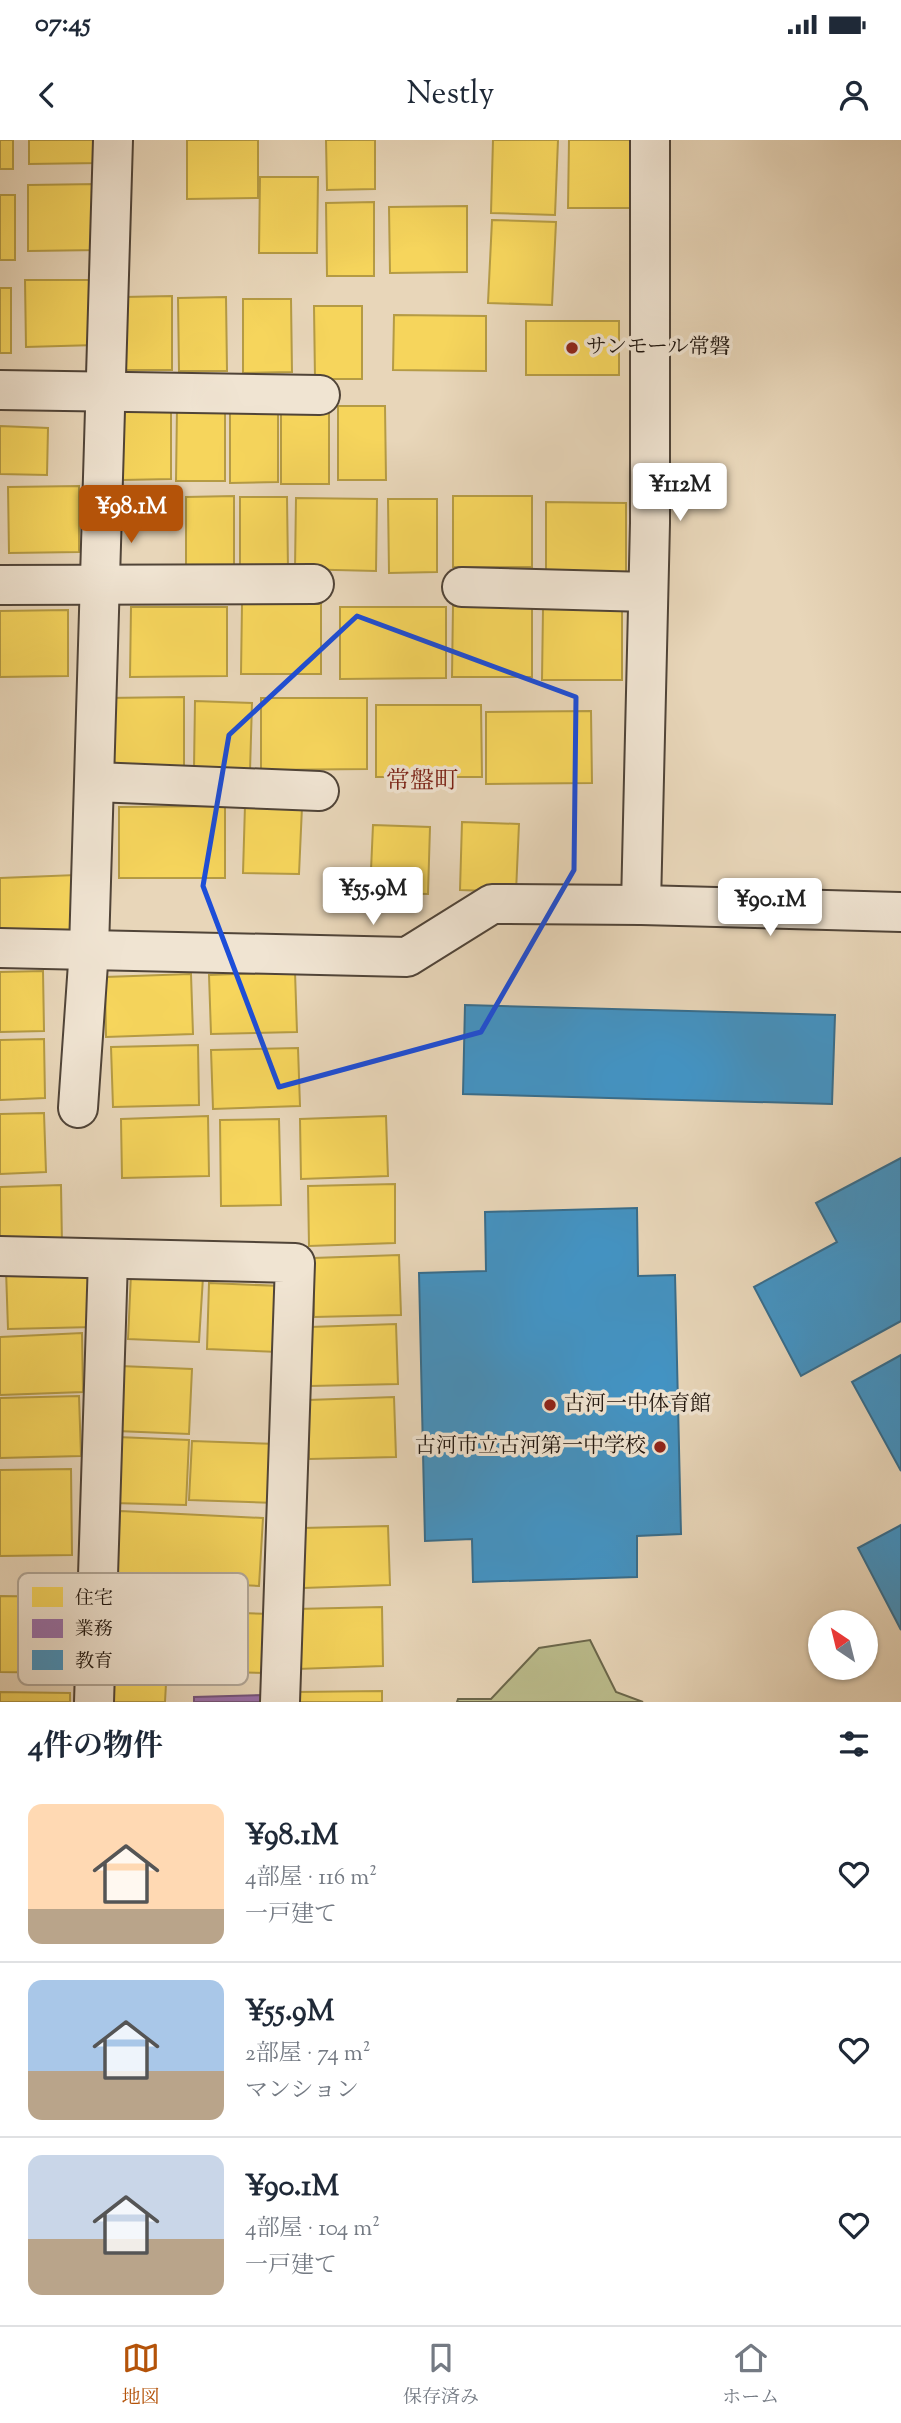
<!DOCTYPE html>
<html lang="ja">
<head>
<meta charset="utf-8">
<style>
  :root { --surface:#fff; --page:#f2f2f3; --text:#1f2937; --muted:#747a83; --line:#e0e1e3; --accent:#b45309 }
  body { margin:0; font-family:"Sorts Mill Goudy","Noto Serif JP",serif; background:var(--page); color:var(--text); height:100vh; display:flex; flex-direction:column; font-size:26px; white-space:nowrap }
  * { box-sizing:border-box; margin:0 }
  p { font-size:23px; color:var(--muted) }
  .icon { flex:none; width:38px; height:38px; fill:none; stroke:currentColor; stroke-width:2; stroke-linecap:round; stroke-linejoin:round }
  .map { position:relative; height:1562px; overflow:hidden }
  .side { display:flex; flex-direction:column; background:var(--surface); flex:1 }
  .side>* { flex:none }
  .needle { width:46px; rotate:325deg }
  .fabs { position:absolute; left:808px; top:1470px; display:grid; gap:14px }
  .fabs a { display:grid; place-items:center; width:70px; height:70px; border-radius:50%; background:var(--surface); box-shadow:0 2px 5px #0004; font-size:35px }
  .price { position:absolute; translate:-50% -60px; padding:0 16px; border-radius:7px; background:#fff; color:#222; font-size:23px; line-height:46px; filter:drop-shadow(0 2px 4px #0008) }
  .price::after { content:''; position:absolute; left:50%; top:42px; width:21px; height:16px; margin-left:-10px; background:inherit; clip-path:polygon(0 0,100% 0,50% 100%) }
  .price.active { background:var(--accent); color:#fff }
  ul { padding:0; list-style:none }
  li { display:flex; align-items:center; gap:21px; height:175px; padding:0 28px }
  li+li { border-top:2px solid var(--line) }
  li span { display:grid; place-items:center; flex:none; width:196px; height:140px; border-radius:14px; color:#555 }
  li>.icon { margin-inline-start:auto }
  span .icon { width:84px; height:84px; fill:#fffc; stroke-width:1 }
  li b { font-size:30px }
  h2 { display:flex; justify-content:space-between; align-items:center; height:84px; padding:0 28px; font-size:30px }
  .status { display:flex; justify-content:space-between; align-items:center; height:49px; padding:0 35px; background:var(--surface); direction:ltr }
  .status svg { height:19px; fill:currentColor }
  header { display:flex; justify-content:space-between; align-items:center; height:91px; padding:0 28px; background:var(--surface); font-size:32px; font-weight:600 }
  .tabs { display:flex; justify-content:space-around; align-items:center; height:98px; border-top:2px solid var(--line); background:var(--surface); font-size:19px; color:var(--muted) }
  .tabs a { display:grid; justify-items:center; gap:4px }
  .tabs .active { color:var(--accent) }
  .map>svg:first-child { display:block }
  .green { fill:#bbbc8c; stroke:#6c684c; stroke-width:2 }
  .homes { fill:#f6d55c; stroke:#b59b44; stroke-width:2 }
  .offices { fill:#9970ab; stroke:#74547c; stroke-width:2 }
  .schools { fill:#4393c3; stroke:#386d8c; stroke-width:2 }
  .lines { fill:none; stroke-linecap:round; stroke-linejoin:round }
  .minor-casing { stroke:#504438; stroke-width:42 }
  .minor { stroke:#f0e4d2; stroke-width:38 }
  .marked { fill:none; stroke:#1d4ed8; stroke-width:5; stroke-linejoin:round }
  .poi-dot { fill:#8f2418; stroke:#f0e4d2; stroke-width:2.5 }
  .labels { text-anchor:middle; dominant-baseline:central; stroke-width:7; stroke-linejoin:round; paint-order:stroke }
  .poi-label { font-size:21px; fill:#1e140d; stroke:#f0e4d2; text-anchor:start }
  .quarter-label { font-size:24px; fill:#7a1f14; stroke:#f0e4d2 }
  .key { fill:#f0e4d2; stroke:#b1a697; stroke-width:2 }
  .key-label { font-size:19px; fill:#1e140d }
</style>
</head>
<body>
<div class="status"><b>07:45</b><svg viewBox="0 0 49 12"><path d="M0 12V9h3v3zM5 12V6h3v6zM10 12V3h3v9zM15 12V0h3v12zM26 1h20v11H26zM47 4h2v5h-2z"/></svg></div>
<header><svg class="icon" aria-label="back" viewBox="0 0 24 24"><path d="M15 5l-7 7 7 7"/></svg>Nestly<svg class="icon" aria-label="person" viewBox="0 0 24 24"><circle cx="12" cy="8" r="4"/><path d="M4 21q1-7 8-7t8 7"/></svg></header>
<div class="map">
<svg width="901" height="1562" viewBox="0 0 901 1562">
  <rect width="100%" height="100%" fill="#e8d6b9"/>
  <filter id="stains"><feTurbulence type="fractalNoise" baseFrequency=".00286" numOctaves="4"/><feColorMatrix values="0 0 0 0 .2 0 0 0 0 .09 0 0 0 0 .02 0 0 0 .5 -.17"/></filter>
  <radialGradient id="worn" r=".72"><stop offset=".6" stop-color="#630" stop-opacity="0"/><stop offset="1" stop-color="#630" stop-opacity=".3"/></radialGradient>
  <polygon class="green" points="590,1500 616,1552 643,1562 457,1562 458,1559 491,1559 539,1508"/>
  <g class="homes">
    <rect x="0" y="0" width="13" height="29"/>
    <polygon points="29,0 100,0 100,23 29,24"/>
    <polygon points="187,0 258,0 258,58 187,59"/>
    <polygon points="326,0 375,0 375,49 327,50"/>
    <polygon points="493,0 558,0 555,75 491,73"/>
    <polygon points="569,0 631,0 630,68 568,68"/>
    <polygon points="260,37 318,37 317,113 259,113"/>
    <polygon points="98,44 99,110 28,111 28,45"/>
    <rect x="0" y="55" width="15" height="65"/>
    <polygon points="374,62 374,136 327,136 326,63"/>
    <polygon points="467,66 467,132 390,133 389,67"/>
    <polygon points="492,80 556,82 552,165 488,163"/>
    <polygon points="25,140 96,140 96,205 26,207"/>
    <rect x="0" y="148" width="11" height="65"/>
    <polygon points="172,156 172,230 124,230 124,157"/>
    <polygon points="226,157 227,231 179,231 178,158"/>
    <polygon points="243,159 291,159 292,232 243,233"/>
    <polygon points="314,166 362,166 362,239 315,239"/>
    <polygon points="394,175 486,176 486,231 393,230"/>
    <rect x="526" y="181" width="93" height="54"/>
    <polygon points="123,266 171,266 171,339 123,340"/>
    <polygon points="338,266 385,266 386,340 338,340"/>
    <polygon points="225,267 225,341 176,341 177,268"/>
    <polygon points="278,269 278,342 230,343 230,270"/>
    <rect x="281" y="271" width="48" height="73"/>
    <polygon points="0,286 48,288 47,335 0,334"/>
    <polygon points="79,346 79,412 9,413 8,347"/>
    <polygon points="234,356 234,429 186,430 186,357"/>
    <rect x="453" y="356" width="79" height="71"/>
    <polygon points="240,357 287,357 288,430 240,430"/>
    <polygon points="296,358 377,359 376,431 295,429"/>
    <polygon points="388,359 437,359 437,432 389,433"/>
    <polygon points="546,362 626,363 626,433 546,433"/>
    <polygon points="242,464 321,464 321,534 241,534"/>
    <polygon points="453,466 532,466 532,537 452,537"/>
    <polygon points="131,467 227,467 227,536 130,537"/>
    <polygon points="340,467 446,467 446,538 340,539"/>
    <polygon points="543,469 622,469 622,540 542,540"/>
    <polygon points="68,470 68,536 0,537 0,471"/>
    <polygon points="184,557 184,628 105,628 105,558"/>
    <polygon points="261,558 367,558 367,629 261,630"/>
    <polygon points="195,561 252,563 250,631 194,629"/>
    <polygon points="376,565 481,565 482,637 376,637"/>
    <polygon points="591,571 592,643 486,644 486,572"/>
    <polygon points="245,665 302,667 299,734 243,733"/>
    <polygon points="225,666 225,738 119,738 119,667"/>
    <polygon points="462,682 519,684 516,752 460,750"/>
    <polygon points="373,685 430,687 428,754 370,753"/>
    <polygon points="76,735 77,795 0,797 0,738"/>
    <polygon points="43,831 44,891 0,892 0,832"/>
    <polygon points="295,832 297,892 211,894 209,835"/>
    <polygon points="191,834 193,894 106,897 105,837"/>
    <polygon points="44,899 45,958 0,960 0,900"/>
    <polygon points="198,905 199,965 113,967 111,907"/>
    <polygon points="298,908 300,966 213,969 211,910"/>
    <polygon points="44,973 46,1032 0,1034 0,974"/>
    <polygon points="208,976 209,1036 122,1038 121,979"/>
    <polygon points="386,976 388,1036 301,1039 300,979"/>
    <polygon points="279,979 281,1065 221,1066 220,980"/>
    <polygon points="395,1044 395,1103 309,1106 308,1046"/>
    <polygon points="61,1045 62,1105 0,1107 0,1047"/>
    <polygon points="399,1115 401,1175 314,1177 313,1118"/>
    <polygon points="92,1127 94,1187 8,1189 6,1130"/>
    <polygon points="131,1134 203,1137 199,1202 128,1199"/>
    <polygon points="209,1143 281,1146 278,1212 207,1209"/>
    <polygon points="396,1184 398,1244 311,1246 310,1187"/>
    <polygon points="82,1193 83,1252 0,1255 0,1197"/>
    <polygon points="120,1226 192,1229 189,1294 117,1291"/>
    <polygon points="79,1256 81,1316 0,1318 0,1258"/>
    <polygon points="394,1257 396,1317 309,1319 308,1260"/>
    <polygon points="117,1297 189,1300 186,1365 113,1363"/>
    <polygon points="192,1301 278,1304 276,1363 189,1360"/>
    <polygon points="71,1329 72,1415 0,1416 0,1330"/>
    <polygon points="120,1371 263,1378 259,1446 116,1439"/>
    <polygon points="388,1386 390,1445 303,1448 302,1388"/>
    <polygon points="0,1456 68,1457 67,1533 0,1532"/>
    <polygon points="382,1467 383,1526 297,1529 295,1469"/>
    <polygon points="185,1471 272,1474 269,1533 183,1531"/>
    <polygon points="112,1522 167,1525 165,1562 110,1562"/>
    <polygon points="382,1551 382,1562 296,1562 295,1552"/>
    <polygon points="0,1552 70,1553 70,1562 0,1562"/>
  </g>
  <polygon class="offices" points="265,1555 265,1562 194,1562 194,1557"/>
  <g class="schools">
    <polygon points="465,865 835,875 832,964 463,954"/>
    <polygon points="901,1018 901,1181 801,1236 754,1147 837,1102 816,1063"/>
    <polygon points="637,1068 638,1136 675,1135 681,1394 637,1396 637,1437 473,1442 472,1399 425,1401 419,1133 486,1131 485,1072"/>
    <polygon points="901,1215 901,1331 852,1242"/>
    <polygon points="901,1385 901,1490 858,1408"/>
  </g>
  <g class="lines">
    <defs>
      <g id="minor">
        <polyline points="0,250 320,255"/>
        <polyline points="0,445 314,444"/>
        <polyline points="462,447 648,452"/>
        <polyline points="95,642 319,651"/>
        <polyline points="641,765 650,383 650,0"/>
        <polyline points="0,808 407,817 492,764 641,765 901,772"/>
        <polyline points="78,968 89,809 113,0"/>
        <polyline points="0,1116 295,1123 280,1562"/>
        <polyline points="94,1562 108,1119"/>
      </g>
    </defs>
    <use href="#minor" class="minor-casing"/>
    <use href="#minor" class="minor"/>
  </g>
  <path class="marked" d="M357 476 576 557 574 730 481 892 279 947 203 746 229 595Z"/>
  <g class="poi-dot">
    <circle cx="572" cy="208" r="7"/>
    <circle cx="550" cy="1265" r="7"/>
    <circle cx="660" cy="1307" r="7"/>
  </g>
  <g class="labels">
    <g class="poi-label">
      <text x="586" y="208">サンモール常磐</text>
      <text x="564" y="1265">古河一中体育館</text>
      <text x="646" y="1307" text-anchor="end">古河市立古河第一中学校</text>
    </g>
    <g class="quarter-label">
      <text x="422" y="642">常盤町</text>
    </g>
  </g>
  <rect x="18" y="1433" width="230" height="112" rx="10" class="key"/>
  <rect x="32" y="1447" width="31" height="20" fill="#f6d55c"/>
  <rect x="32" y="1479" width="31" height="19" fill="#9970ab"/>
  <rect x="32" y="1510" width="31" height="20" fill="#4393c3"/>
  <g class="key-label">
    <text x="75" y="1464">住宅</text>
    <text x="75" y="1495">業務</text>
    <text x="75" y="1527">教育</text>
  </g>
  <rect width="100%" height="100%" filter="url(#stains)"/>
  <rect width="100%" height="100%" fill="url(#worn)"/>
</svg>
<div class="fabs">
<a><svg class="needle" viewBox="-14 -14 28 28"><path d="M0-13l5 13h-10z" fill="#e53935"/><path d="M0 13l5-13h-10z" fill="#747a83"/></svg></a>
</div>
<b class="price" style="left:680px;top:383px">¥112M</b>
<b class="price active" style="left:131px;top:405px">¥98.1M</b>
<b class="price" style="left:373px;top:787px">¥55.9M</b>
<b class="price" style="left:770px;top:798px">¥90.1M</b>
</div>
<section class="side">
<h2>4件の物件<svg class="icon" aria-label="filters" viewBox="0 0 24 24"><path d="M4 7h16M4 17h16"/><circle cx="9" cy="7" r="2"/><circle cx="15" cy="17" r="2"/></svg></h2>
<ul>
<li><span style="background:linear-gradient(#ffd9b3 75%,#b9a48a 0)"><svg class="icon" aria-label="home" viewBox="0 0 24 24"><path d="M3 11l9-7 9 7M6 9v11h12V9"/></svg></span><div><b>¥98.1M</b><p>4部屋 · 116 m²</p><p>一戸建て</p></div><svg class="icon" aria-label="heart" viewBox="0 0 24 24"><path d="M12 20l-8-8c-3-5 5-10 8-4 3-6 11-1 8 4z"/></svg></li>
<li><span style="background:linear-gradient(#a9c7e8 65%,#b9a48a 0)"><svg class="icon" aria-label="home" viewBox="0 0 24 24"><path d="M3 11l9-7 9 7M6 9v11h12V9"/></svg></span><div><b>¥55.9M</b><p>2部屋 · 74 m²</p><p>マンション</p></div><svg class="icon" aria-label="heart" viewBox="0 0 24 24"><path d="M12 20l-8-8c-3-5 5-10 8-4 3-6 11-1 8 4z"/></svg></li>
<li><span style="background:linear-gradient(#c9d6e8 60%,#b9a48a 0)"><svg class="icon" aria-label="home" viewBox="0 0 24 24"><path d="M3 11l9-7 9 7M6 9v11h12V9"/></svg></span><div><b>¥90.1M</b><p>4部屋 · 104 m²</p><p>一戸建て</p></div><svg class="icon" aria-label="heart" viewBox="0 0 24 24"><path d="M12 20l-8-8c-3-5 5-10 8-4 3-6 11-1 8 4z"/></svg></li>
</ul>
</section>
<nav class="tabs">
<a class="active"><svg class="icon" aria-label="map" viewBox="0 0 24 24"><path d="M3 6l6-2 6 2 6-2v14l-6 2-6-2-6 2zM9 4v14M15 6v14"/></svg>地図</a>
<a><svg class="icon" aria-label="saved" viewBox="0 0 24 24"><path d="M7 4h10v16l-5-4-5 4z"/></svg>保存済み</a>
<a><svg class="icon" aria-label="home" viewBox="0 0 24 24"><path d="M3 11l9-7 9 7M6 9v11h12V9"/></svg>ホーム</a>
</nav>
</body>
</html>
